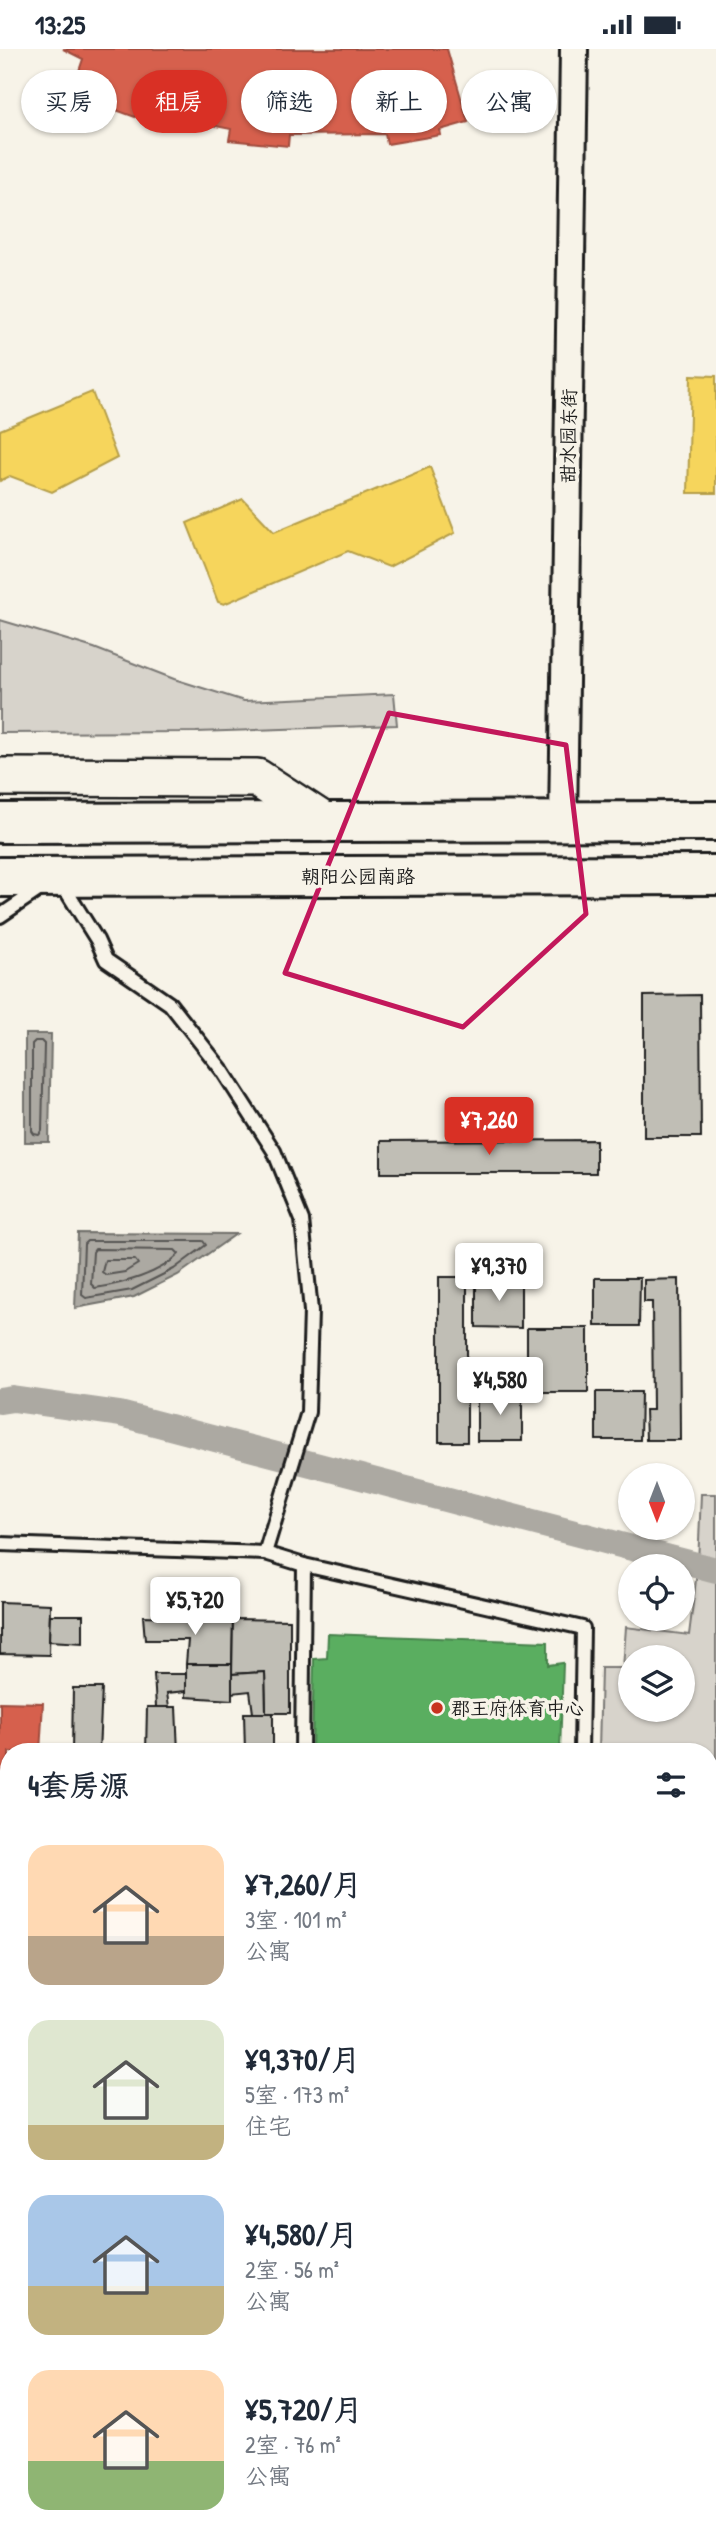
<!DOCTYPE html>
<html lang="zh">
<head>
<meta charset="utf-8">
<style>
  :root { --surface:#fff; --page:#f2f2f3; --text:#1f2937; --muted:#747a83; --accent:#d93025 }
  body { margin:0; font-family:"Patrick Hand","LXGW WenKai TC",sans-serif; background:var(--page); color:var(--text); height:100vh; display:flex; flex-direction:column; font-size:26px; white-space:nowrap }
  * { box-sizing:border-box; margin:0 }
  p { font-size:23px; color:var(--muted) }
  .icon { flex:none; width:38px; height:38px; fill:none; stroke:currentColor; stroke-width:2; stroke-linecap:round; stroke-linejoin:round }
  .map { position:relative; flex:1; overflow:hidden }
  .drawer { position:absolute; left:0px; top:1694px; width:718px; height:800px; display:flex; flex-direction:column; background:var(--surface); border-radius:28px 28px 0 0; box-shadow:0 2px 5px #0004 }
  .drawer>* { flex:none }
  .banner { position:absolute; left:21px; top:21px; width:676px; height:63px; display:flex; gap:14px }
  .needle { width:46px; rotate:180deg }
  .controls { position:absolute; left:618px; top:1414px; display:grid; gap:14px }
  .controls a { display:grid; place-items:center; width:77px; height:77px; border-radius:50%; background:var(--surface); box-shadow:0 2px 5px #0004; font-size:35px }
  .price { position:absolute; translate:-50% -60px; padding:0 16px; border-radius:7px; background:#fff; color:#222; font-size:23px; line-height:46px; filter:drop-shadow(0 2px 4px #0008) }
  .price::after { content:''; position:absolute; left:50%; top:42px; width:21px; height:16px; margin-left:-10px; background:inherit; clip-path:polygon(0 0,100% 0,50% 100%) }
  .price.selected { background:var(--accent); color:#fff }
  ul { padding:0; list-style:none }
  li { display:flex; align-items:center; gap:21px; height:175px; padding:0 28px }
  li span { display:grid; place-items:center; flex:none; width:196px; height:140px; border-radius:21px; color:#555 }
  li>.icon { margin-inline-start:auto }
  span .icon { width:84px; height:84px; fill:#fffc; stroke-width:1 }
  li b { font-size:30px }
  h2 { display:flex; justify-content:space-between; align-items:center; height:84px; padding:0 28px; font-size:30px }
  .tag { padding:0 24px; border-radius:32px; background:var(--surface); box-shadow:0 2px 5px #0004; font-size:24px; line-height:63px }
  .tag.selected { background:var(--accent); color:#fff }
  .status { display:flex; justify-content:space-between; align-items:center; height:49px; padding:0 35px; background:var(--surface); direction:ltr }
  .status svg { height:19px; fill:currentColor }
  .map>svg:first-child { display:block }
  .green { fill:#d7d3cb; stroke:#7a7874; stroke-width:2; fill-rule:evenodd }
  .water { fill:#aca9a2; stroke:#72716c; stroke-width:2 }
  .homes { fill:#f6d55c; stroke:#b59e49; stroke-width:2 }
  .shops { fill:#d6604d; stroke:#9e4c3e; stroke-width:2 }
  .public { fill:#5aae61; stroke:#47824c; stroke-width:2 }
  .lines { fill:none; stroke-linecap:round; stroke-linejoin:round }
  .shore { stroke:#565452; stroke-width:2 }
  .canal { stroke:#aca9a2; stroke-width:26 }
  .building { fill:#c0beb5; stroke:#1c1c1c; stroke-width:2 }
  .lane-casing { stroke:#1c1c1c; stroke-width:18 }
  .street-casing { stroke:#1c1c1c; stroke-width:32 }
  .secondary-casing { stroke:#1c1c1c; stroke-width:42 }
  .primary-casing { stroke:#1c1c1c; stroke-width:44 }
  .lane { stroke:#f7f3e8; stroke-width:12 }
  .street { stroke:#f7f3e8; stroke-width:26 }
  .secondary { stroke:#f7f3e8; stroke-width:37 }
  .primary { stroke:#f7f3e8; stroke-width:38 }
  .marked { fill:none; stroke:#c2185b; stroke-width:5; stroke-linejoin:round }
  .poi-dot { fill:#c8321e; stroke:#f7f3e8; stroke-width:2.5 }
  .labels { text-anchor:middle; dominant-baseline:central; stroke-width:7; stroke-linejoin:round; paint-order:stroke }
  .street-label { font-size:19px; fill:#1c1c1c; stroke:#f7f3e8 }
  .poi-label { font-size:19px; fill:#1c1c1c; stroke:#f7f3e8; text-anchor:start }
</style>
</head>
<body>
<div class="status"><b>13:25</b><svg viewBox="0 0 49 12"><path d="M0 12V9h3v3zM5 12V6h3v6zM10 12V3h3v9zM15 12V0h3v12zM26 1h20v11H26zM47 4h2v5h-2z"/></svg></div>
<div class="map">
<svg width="716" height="2493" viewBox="0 0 716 2493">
  <rect width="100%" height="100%" fill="#f7f3e8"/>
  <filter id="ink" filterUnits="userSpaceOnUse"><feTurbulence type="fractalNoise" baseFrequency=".0143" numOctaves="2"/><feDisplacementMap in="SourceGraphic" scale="14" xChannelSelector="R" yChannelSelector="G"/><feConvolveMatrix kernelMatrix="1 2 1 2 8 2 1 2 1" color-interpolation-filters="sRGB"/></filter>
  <g filter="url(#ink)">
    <g class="green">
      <polygon points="0,571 94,599 174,630 244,652 394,645 397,676 196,683 0,684"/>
      <path d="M701 1445H716V2357H709V1703H599L601 1619H623L626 1578 689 1586 698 1515ZM630 1608H682V1661H630Z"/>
    </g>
    <g class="water">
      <polygon points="25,985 51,985 49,1093 25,1093"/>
      <polygon points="78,1184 236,1185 178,1226 134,1248 75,1259"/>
      <polygon points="9,2146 9,2228 0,2246 0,2156"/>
    </g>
    <g class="homes">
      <polygon points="691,326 716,327 716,444 688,444"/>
      <polygon points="92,343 117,409 52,443 10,427 0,432 0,381"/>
      <polygon points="430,418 455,484 389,518 348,502 224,555 218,553 187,474 243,450 274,483"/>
    </g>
    <g class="shops">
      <polygon points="63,0 447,0 468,73 440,81 441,86 387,95 385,85 289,86 288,97 229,91 231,80 166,67 139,58 135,68 80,48 83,38 75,34 83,10"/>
      <polygon points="0,1653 43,1654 40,1703 9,1703 9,1768 0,1768"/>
    </g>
    <polygon class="public" points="328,1585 548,1593 548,1616 563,1614 560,1703 312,1703 314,1610 327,1609"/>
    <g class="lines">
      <g class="shore">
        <polygon points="35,992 41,992 44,995 42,1082 39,1086 34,1085 32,1082 32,995"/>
        <polygon points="87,1192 203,1192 206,1196 174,1220 132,1241 86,1249 82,1246 84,1195"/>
        <path d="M95 1200 175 1201 179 1205C160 1225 122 1235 95 1239L91 1235 93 1203Z"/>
        <polygon points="105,1211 135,1211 138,1215 125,1223 106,1226 102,1223"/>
      </g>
      <polyline class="canal" points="0,1352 13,1350 120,1365 716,1521"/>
    </g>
    <g class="building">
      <polygon points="700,946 701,1088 644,1088 644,947"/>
      <polygon points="596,1091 596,1124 381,1124 381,1092"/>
      <rect x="439" y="1228" width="28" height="165"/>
      <polygon points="595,1229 640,1229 639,1277 595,1277"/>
      <polygon points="476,1230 521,1230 521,1279 476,1278"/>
      <polygon points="679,1230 680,1391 646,1391 645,1361 653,1361 652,1253 644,1253 644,1231"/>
      <rect x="527" y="1279" width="61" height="64"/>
      <polygon points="596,1343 641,1343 640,1391 596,1391"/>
      <rect x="477" y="1344" width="45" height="48"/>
      <polygon points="0,1553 50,1555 49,1606 0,1605"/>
      <polygon points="50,1566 83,1566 83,1594 49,1592"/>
      <polygon points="143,1567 233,1570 232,1615 186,1615 188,1591 145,1591"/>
      <polygon points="233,1570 290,1571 290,1664 266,1664 265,1623 232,1625"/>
      <polygon points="186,1615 232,1615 232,1651 186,1648"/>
      <polygon points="265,1623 266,1664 253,1664 250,1642 232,1644 232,1625"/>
      <polygon points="154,1625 186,1625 186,1642 167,1644 169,1658 156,1658"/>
      <polygon points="73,1639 102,1639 99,1703 72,1703"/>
      <polygon points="147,1658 176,1658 178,1703 146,1703"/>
      <polygon points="244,1664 273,1664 273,1703 245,1703"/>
      <rect x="0" y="1768" width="9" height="30"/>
      <polygon points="0,1798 9,1798 9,1851 0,1850"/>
      <polygon points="0,1940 9,1941 9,2008 0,2008"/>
      <polygon points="0,2015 8,2015 8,2035 0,2036"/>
      <polygon points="0,2051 8,2066 8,2087 0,2087"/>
      <rect x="0" y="2087" width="9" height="40"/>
      <polygon points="0,2127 7,2127 8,2145 1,2155"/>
      <polygon points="3,2278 9,2278 9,2292 4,2292"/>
      <polygon points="711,2442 716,2442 716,2493 712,2493"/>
    </g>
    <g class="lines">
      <defs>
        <g id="lane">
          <polyline points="0,867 43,838"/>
          <polyline points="0,1495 265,1504 308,1363 311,1262 302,1171 274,1102 222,1021 170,955 106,911 97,891 62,835"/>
          <polyline points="265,1504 304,1516 583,1579 581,1703"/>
          <polyline points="302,1703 304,1516"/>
          <polyline points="709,2399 716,2399"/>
          <polyline points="0,2433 9,2434"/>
          <polyline points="578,2485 598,2493"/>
          <polyline points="290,2493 297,2485"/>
          <polyline points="467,2493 481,2485"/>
        </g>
        <polyline id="street" points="563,774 574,0"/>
        <polyline id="secondary" points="0,728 257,729 326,774"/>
        <g id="primary">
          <polyline points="0,774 716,772"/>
          <polyline points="0,828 716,826"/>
        </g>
      </defs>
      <use href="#lane" class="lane-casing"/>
      <use href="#street" class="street-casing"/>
      <use href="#secondary" class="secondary-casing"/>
      <use href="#primary" class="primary-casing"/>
      <use href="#lane" class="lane"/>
      <use href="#street" class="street"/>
      <use href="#secondary" class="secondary"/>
      <use href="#primary" class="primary"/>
    </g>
  </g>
  <path class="marked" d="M389 664 566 696 586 865 463 978 285 924Z"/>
  <circle class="poi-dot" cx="437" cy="1659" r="7"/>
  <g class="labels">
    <g class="street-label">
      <text transform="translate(568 387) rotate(-89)">甜水园东街</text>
      <text x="358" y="827">朝阳公园南路</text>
    </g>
    <g class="poi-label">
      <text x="451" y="1659">郡王府体育中心</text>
    </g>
  </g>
</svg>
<div class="controls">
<a><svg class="needle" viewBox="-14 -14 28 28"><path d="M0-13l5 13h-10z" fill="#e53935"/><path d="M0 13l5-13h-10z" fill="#747a83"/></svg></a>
<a><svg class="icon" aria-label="locate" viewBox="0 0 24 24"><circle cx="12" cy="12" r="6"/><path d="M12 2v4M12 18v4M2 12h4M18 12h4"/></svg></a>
<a><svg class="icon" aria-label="layers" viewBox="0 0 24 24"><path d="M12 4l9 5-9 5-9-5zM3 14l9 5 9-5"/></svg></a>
</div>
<b class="price selected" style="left:489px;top:1108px">¥7,260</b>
<b class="price" style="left:499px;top:1254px">¥9,370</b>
<b class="price" style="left:500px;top:1368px">¥4,580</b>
<b class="price" style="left:195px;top:1588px">¥5,720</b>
<div class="banner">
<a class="tag">买房</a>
<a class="tag selected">租房</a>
<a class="tag">筛选</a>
<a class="tag">新上</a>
<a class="tag">公寓</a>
</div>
<section class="drawer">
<h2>4套房源<svg class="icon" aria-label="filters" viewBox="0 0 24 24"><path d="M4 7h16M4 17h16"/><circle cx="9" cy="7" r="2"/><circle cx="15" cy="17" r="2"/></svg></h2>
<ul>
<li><span style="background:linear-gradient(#ffd9b3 65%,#b9a48a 0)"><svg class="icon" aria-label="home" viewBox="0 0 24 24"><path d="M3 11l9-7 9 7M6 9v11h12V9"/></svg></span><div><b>¥7,260/月</b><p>3室 · 101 m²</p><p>公寓</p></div></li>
<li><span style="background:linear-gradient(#dfe7d0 75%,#c2b280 0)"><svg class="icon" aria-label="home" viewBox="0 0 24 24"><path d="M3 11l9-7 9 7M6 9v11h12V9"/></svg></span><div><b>¥9,370/月</b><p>5室 · 173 m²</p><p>住宅</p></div></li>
<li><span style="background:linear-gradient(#a9c7e8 65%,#c2b280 0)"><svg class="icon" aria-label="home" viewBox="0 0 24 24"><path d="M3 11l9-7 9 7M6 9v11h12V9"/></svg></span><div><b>¥4,580/月</b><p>2室 · 56 m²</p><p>公寓</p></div></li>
<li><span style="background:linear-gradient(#ffd9b3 65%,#8fb573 0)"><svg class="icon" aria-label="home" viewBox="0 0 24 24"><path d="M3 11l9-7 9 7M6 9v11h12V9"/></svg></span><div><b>¥5,720/月</b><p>2室 · 76 m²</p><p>公寓</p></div></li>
</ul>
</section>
</div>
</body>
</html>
